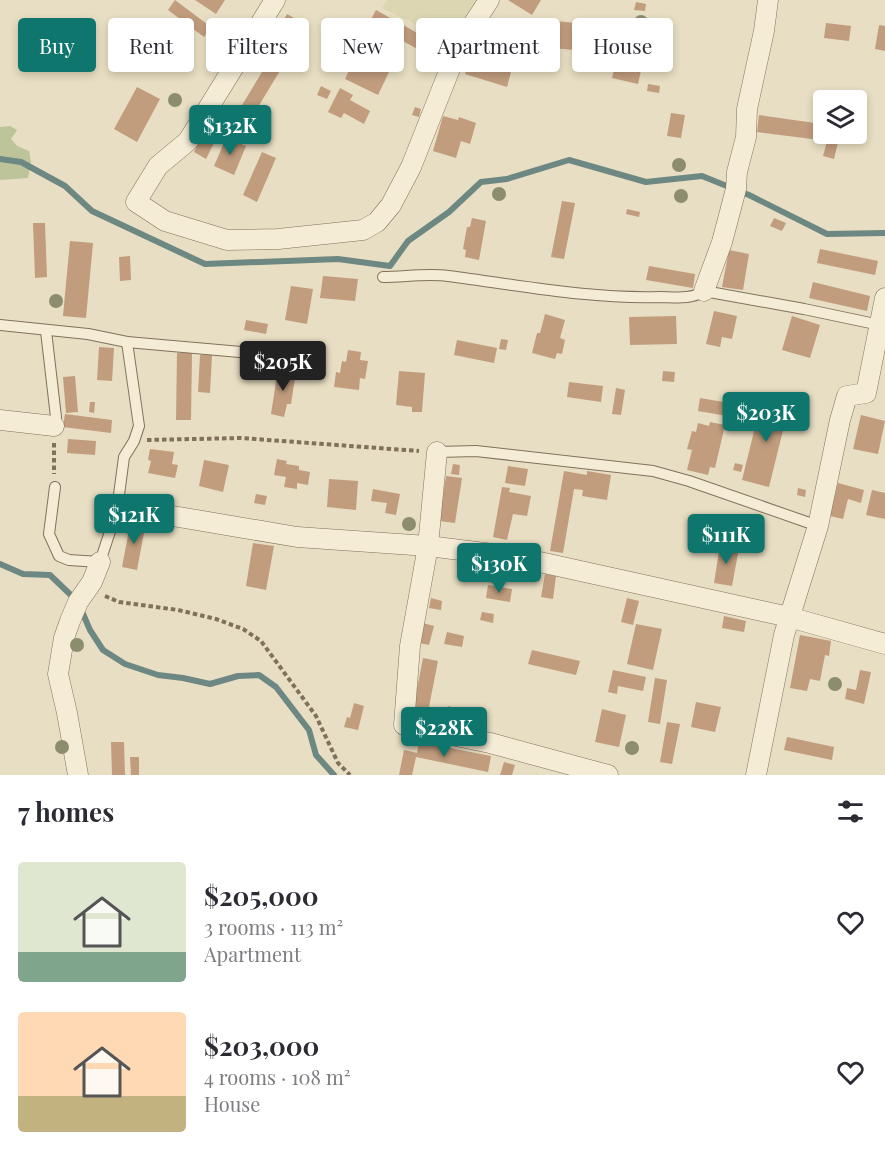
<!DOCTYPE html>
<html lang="en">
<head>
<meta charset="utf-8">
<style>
  :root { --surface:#fff; --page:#f2f2f3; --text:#2b2b33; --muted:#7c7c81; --accent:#0f766e }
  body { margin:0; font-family:"Playfair Display",serif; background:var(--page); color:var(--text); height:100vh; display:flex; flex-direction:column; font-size:22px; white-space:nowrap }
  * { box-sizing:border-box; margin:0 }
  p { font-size:20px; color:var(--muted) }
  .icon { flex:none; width:33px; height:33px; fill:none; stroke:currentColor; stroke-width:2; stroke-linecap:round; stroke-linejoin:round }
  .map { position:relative; height:775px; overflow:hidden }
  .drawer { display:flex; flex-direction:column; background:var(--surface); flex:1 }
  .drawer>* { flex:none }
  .top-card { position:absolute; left:18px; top:18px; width:849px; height:54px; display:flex; gap:12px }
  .buttons { position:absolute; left:813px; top:90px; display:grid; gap:12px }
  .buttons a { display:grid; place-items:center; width:54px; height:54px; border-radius:6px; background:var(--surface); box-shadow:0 3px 9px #0003; font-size:30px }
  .price { position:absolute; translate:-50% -51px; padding:0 14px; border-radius:6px; background:var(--accent); color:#fff; font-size:20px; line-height:39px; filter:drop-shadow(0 2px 3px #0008) }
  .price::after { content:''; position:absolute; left:50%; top:36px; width:18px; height:14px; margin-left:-9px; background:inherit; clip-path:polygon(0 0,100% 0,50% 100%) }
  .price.selected { background:#222; color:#fff }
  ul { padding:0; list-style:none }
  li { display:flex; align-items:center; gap:18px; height:150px; padding:0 18px }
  li span { display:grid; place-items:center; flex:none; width:168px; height:120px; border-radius:6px; color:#555 }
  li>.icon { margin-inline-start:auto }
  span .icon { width:72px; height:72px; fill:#fffc; stroke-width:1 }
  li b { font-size:26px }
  h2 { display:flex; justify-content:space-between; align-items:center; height:72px; padding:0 18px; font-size:26px }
  .chip { padding:0 21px; border-radius:6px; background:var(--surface); box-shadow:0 3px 9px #0003; font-size:21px; line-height:54px }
  .chip.selected { background:var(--accent); color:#fff }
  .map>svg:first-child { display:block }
  .farmland { fill:#dcd7b2 }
  .green { fill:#bdc499 }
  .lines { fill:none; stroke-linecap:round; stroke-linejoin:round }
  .stream { stroke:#6d8882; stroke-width:6 }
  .building { fill:#c19d7e }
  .service-casing { stroke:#80715c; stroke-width:12 }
  .minor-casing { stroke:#80715c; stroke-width:21 }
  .path { stroke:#80715c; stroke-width:4; stroke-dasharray:4.5 3; stroke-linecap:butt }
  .service { stroke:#f4ecd5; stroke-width:10 }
  .minor { stroke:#f4ecd5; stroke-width:20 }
  .tree { fill:#8c8d6e }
</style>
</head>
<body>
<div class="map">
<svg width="885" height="775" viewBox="0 0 885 775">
  <rect width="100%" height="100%" fill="#e8dec3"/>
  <polygon class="farmland" points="387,0 481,0 455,43 382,8"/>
  <polygon class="green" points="10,126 17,130 11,139 17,146 29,151 31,162 28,178 0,180 0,127"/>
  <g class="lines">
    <g class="stream">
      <polyline points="0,159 21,162 65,186 92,211 205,264 338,259 390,266 408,241 449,212 481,182 507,179 569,160 646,182 702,176 749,195 827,234 885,233"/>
      <polyline points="0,564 23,574 50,575 75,599"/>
      <polyline points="80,607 90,630 103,650 125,664 158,675 183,678 210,684 238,676 259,675 276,687 309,730 316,755 334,775"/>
    </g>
  </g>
  <g class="building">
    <polygon points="175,0 211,27 204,37 168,10"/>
    <polygon points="195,0 225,0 216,14"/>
    <polygon points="508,0 541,0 532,15"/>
    <polygon points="636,2 646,4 645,11 634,10"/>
    <polygon points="376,10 446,49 440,61 382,30 372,47 360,40"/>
    <polygon points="287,14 303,23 298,32 282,24"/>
    <polygon points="555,21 587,24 585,51 552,48"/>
    <polygon points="826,23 851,26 849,41 824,38"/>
    <polygon points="627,24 652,32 647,47 623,39"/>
    <polygon points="879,25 885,26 885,51 875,49"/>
    <polygon points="619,47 645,52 638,84 612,78"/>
    <polygon points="356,55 390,70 378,95 345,79"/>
    <polygon points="469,60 511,72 507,87 465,74"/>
    <polygon points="268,62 281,69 249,122 236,115"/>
    <polygon points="648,84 660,86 659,93 647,91"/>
    <polygon points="321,86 331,91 327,99 317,95"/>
    <polygon points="137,87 160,99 137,142 114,129"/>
    <polygon points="340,88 353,95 350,100 370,111 364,124 344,113 341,118 328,112"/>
    <polygon points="415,107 421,109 419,117 412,115"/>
    <polygon points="671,113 685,115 681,138 667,136"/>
    <polygon points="759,115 822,124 820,140 757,132"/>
    <polygon points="443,116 458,120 459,117 476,123 470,144 461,141 456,158 433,151"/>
    <polygon points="207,127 219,133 206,159 194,152"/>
    <polygon points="829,134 840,134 834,159 823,156"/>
    <polygon points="226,138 246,146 234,175 214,166"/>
    <polygon points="262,152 276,158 257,202 243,195"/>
    <polygon points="562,201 575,203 564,259 551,257"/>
    <polygon points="627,209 640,212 639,217 626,214"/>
    <polygon points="472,218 486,221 479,260 465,257 466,250 463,249 467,227 470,227"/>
    <polygon points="774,218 786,223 782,231 770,226"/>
    <polygon points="33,223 45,223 47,277 35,278"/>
    <polygon points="70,241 93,243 86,318 63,316"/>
    <polygon points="820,249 878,261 875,275 817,263"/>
    <polygon points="729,250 749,254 743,290 722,287"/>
    <polygon points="130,256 131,280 120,281 119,257"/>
    <polygon points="649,266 695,274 693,288 646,280"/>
    <polygon points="323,276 358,279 355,301 320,298"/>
    <polygon points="813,282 870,296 867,311 809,298"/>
    <polygon points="291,286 313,289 307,324 285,320"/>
    <polygon points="714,311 737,316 732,339 722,337 720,347 706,344"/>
    <polygon points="545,314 565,320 560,338 565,340 562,354 557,353 555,359 532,353 537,333 540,333"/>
    <polygon points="676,316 677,344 630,345 629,317"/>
    <polygon points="792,316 820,325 810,358 782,350"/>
    <polygon points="246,320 268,324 266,334 244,330"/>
    <polygon points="501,339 508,340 506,350 499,349"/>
    <polygon points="457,340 497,348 494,363 454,355"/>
    <polygon points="99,347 114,348 112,381 97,380"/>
    <polygon points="348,350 361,352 360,360 368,361 365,379 360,378 359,390 334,387 336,372 340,373 342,361 346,362"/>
    <polygon points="177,353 192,353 191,420 176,420"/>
    <polygon points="200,355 212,355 210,393 198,392"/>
    <polygon points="278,369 296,372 291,404 287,404 284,417 271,414"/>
    <polygon points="399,371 425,373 422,412 412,412 412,407 396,405"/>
    <polygon points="663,371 675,372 674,382 662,381"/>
    <polygon points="75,376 78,412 66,413 63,377"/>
    <polygon points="569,382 603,386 601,402 567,397"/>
    <polygon points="616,388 625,390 621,415 612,414"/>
    <polygon points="700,398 735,404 733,417 698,411"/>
    <polygon points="762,399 789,406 769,487 742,480"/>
    <polygon points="90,402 95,402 94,413 89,412"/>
    <polygon points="65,414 112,420 111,433 63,427"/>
    <polygon points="861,415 885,421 878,454 853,449"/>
    <polygon points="710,422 725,425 715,468 710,467 708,475 687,470 692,450 687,449 692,431 696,432 698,423 709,426"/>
    <polygon points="68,439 96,441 95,455 67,453"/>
    <polygon points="150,449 174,452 172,464 178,465 175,478 148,473 151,461 148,460"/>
    <polygon points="277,459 287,461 286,464 299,466 299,470 310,472 308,485 297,483 297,489 284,487 286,477 274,475"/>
    <polygon points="204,460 229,465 223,492 199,486"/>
    <polygon points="735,463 743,465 741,472 733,470"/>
    <polygon points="453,464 460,465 459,475 451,474"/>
    <polygon points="508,466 528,469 525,486 505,483"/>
    <polygon points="564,471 587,475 587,471 611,475 607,500 582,496 583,490 574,489 563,553 550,551"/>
    <polygon points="446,476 462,478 455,523 439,521"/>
    <polygon points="329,479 358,481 356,510 327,507"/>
    <polygon points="838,483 864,490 861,503 848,499 843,519 830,516"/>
    <polygon points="502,487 510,488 509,492 531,496 527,516 513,514 507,540 493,537"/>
    <polygon points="798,488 806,490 805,497 797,495"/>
    <polygon points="373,489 400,494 396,515 385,513 387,503 371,501"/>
    <polygon points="872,490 885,493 885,519 866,515"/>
    <polygon points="256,494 267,496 265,505 254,503"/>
    <polygon points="131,520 146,522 137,570 122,567"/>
    <polygon points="253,543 274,546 266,590 246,586"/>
    <polygon points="720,545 739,548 732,586 714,583"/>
    <polygon points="492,561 516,565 513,581 500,578 498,584 488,582"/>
    <polygon points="545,574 556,576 553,599 541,597"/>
    <polygon points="488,585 512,589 510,602 486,598"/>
    <polygon points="431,598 442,601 441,610 429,608"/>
    <polygon points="627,598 639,601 633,625 621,622"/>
    <polygon points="482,612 494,614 493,623 480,620"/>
    <polygon points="724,616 746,621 744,632 722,628"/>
    <polygon points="423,623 434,626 429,645 419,643"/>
    <polygon points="636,624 662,629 653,670 627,664"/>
    <polygon points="447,632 464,636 462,647 444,644"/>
    <polygon points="800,635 831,641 829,656 825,655 820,681 810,679 807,691 790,688"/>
    <polygon points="532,650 580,661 576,675 528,664"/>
    <polygon points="423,658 438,661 427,717 412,715"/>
    <polygon points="613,670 646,677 643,691 618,686 617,694 608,692"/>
    <polygon points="860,670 871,672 864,704 845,699 847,688 856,690"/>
    <polygon points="655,678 667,680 660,724 648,722"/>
    <polygon points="696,702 721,707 715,732 691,727"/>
    <polygon points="354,703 364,706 358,730 344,727 347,717 350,718"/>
    <polygon points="448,706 455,708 453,717 446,715"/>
    <polygon points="602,709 626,715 619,747 595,742"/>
    <polygon points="667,722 680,724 672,764 660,762"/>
    <polygon points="787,737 834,747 832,760 784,750"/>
    <polygon points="111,742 124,742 125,775 112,775"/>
    <polygon points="419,742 491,756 488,772 416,757 412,775 399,775 404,750 417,753"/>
    <polygon points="130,757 139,757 139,775 131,775"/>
    <polygon points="504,762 515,765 512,775 500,775"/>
  </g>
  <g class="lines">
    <defs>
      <g id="service">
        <path d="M383 277C404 277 427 273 448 276 519 285 588 299 659 297 674 297 691 300 704 291L804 309 880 325"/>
        <polyline points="0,325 88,334 127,342 286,356"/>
        <polyline points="46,331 56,417 54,426"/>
        <polyline points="437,452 476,451 653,471 689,481 818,526"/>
        <polyline points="55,487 49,534 59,556 69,560 100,562 117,510 124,457 134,441 139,426 127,342"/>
      </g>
      <g id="minor">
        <polyline points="275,0 188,141 158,166 136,202 165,221 227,240 278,239 363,230 377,222 391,205 411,167 459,46 489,0"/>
        <polyline points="704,291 722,242 736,189 737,172 746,137 747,109 764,31 768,0"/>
        <polyline points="0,420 54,426"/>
        <polyline points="437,452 428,546 410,646 404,725 490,743 608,775"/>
        <polyline points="117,510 155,513 297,537 428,546 517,557 789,617 885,644"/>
        <polyline points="78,775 67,713 58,674 64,638 70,621 78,602 92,582 100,562"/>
        <polyline points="756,775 784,635 818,526 840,420 847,396 866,393 885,298"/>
      </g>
    </defs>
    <use href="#service" class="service-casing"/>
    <use href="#minor" class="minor-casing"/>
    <g class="path">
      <polyline points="147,440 241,438 419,451"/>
      <polyline points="54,443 54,474"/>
      <polyline points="105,596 119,602 178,610 216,619 243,629 261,641 316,716 338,763 350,775"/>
    </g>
    <use href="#service" class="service"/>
    <use href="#minor" class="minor"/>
  </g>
  <g class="tree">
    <circle cx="641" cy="22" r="7"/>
    <circle cx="175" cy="100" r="7"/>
    <circle cx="679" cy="165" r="7"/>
    <circle cx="499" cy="194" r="7"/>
    <circle cx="681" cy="196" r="7"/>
    <circle cx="56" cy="301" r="7"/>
    <circle cx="409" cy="524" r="7"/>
    <circle cx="77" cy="645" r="7"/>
    <circle cx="835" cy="684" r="7"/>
    <circle cx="62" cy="747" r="7"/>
    <circle cx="632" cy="748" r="7"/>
  </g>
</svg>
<div class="buttons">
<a><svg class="icon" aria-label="layers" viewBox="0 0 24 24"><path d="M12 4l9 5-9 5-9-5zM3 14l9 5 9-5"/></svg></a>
</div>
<b class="price" style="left:230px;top:156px">$132K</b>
<b class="price selected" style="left:283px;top:392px">$205K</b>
<b class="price" style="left:766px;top:443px">$203K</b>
<b class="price" style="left:134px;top:545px">$121K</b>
<b class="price" style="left:726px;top:565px">$111K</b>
<b class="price" style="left:499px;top:594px">$130K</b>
<b class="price" style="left:444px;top:758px">$228K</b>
<div class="top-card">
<a class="chip selected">Buy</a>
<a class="chip">Rent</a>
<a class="chip">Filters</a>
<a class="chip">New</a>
<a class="chip">Apartment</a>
<a class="chip">House</a>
</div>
</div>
<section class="drawer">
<h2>7 homes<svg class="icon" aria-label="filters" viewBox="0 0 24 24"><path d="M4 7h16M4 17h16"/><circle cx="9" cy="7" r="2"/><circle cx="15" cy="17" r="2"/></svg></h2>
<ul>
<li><span style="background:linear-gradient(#dfe7d0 75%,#7fa58c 0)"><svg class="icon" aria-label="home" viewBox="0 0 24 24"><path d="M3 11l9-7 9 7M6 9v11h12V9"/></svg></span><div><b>$205,000</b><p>3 rooms · 113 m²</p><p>Apartment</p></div><svg class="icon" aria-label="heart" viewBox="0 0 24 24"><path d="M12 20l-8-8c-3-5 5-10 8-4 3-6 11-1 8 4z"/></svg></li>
<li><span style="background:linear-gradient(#ffd9b3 70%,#c2b280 0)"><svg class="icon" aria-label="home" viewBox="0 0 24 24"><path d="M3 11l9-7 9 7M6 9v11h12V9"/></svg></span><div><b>$203,000</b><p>4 rooms · 108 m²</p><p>House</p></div><svg class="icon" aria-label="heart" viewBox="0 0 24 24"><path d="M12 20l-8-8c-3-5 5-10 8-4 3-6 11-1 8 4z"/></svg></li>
</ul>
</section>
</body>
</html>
